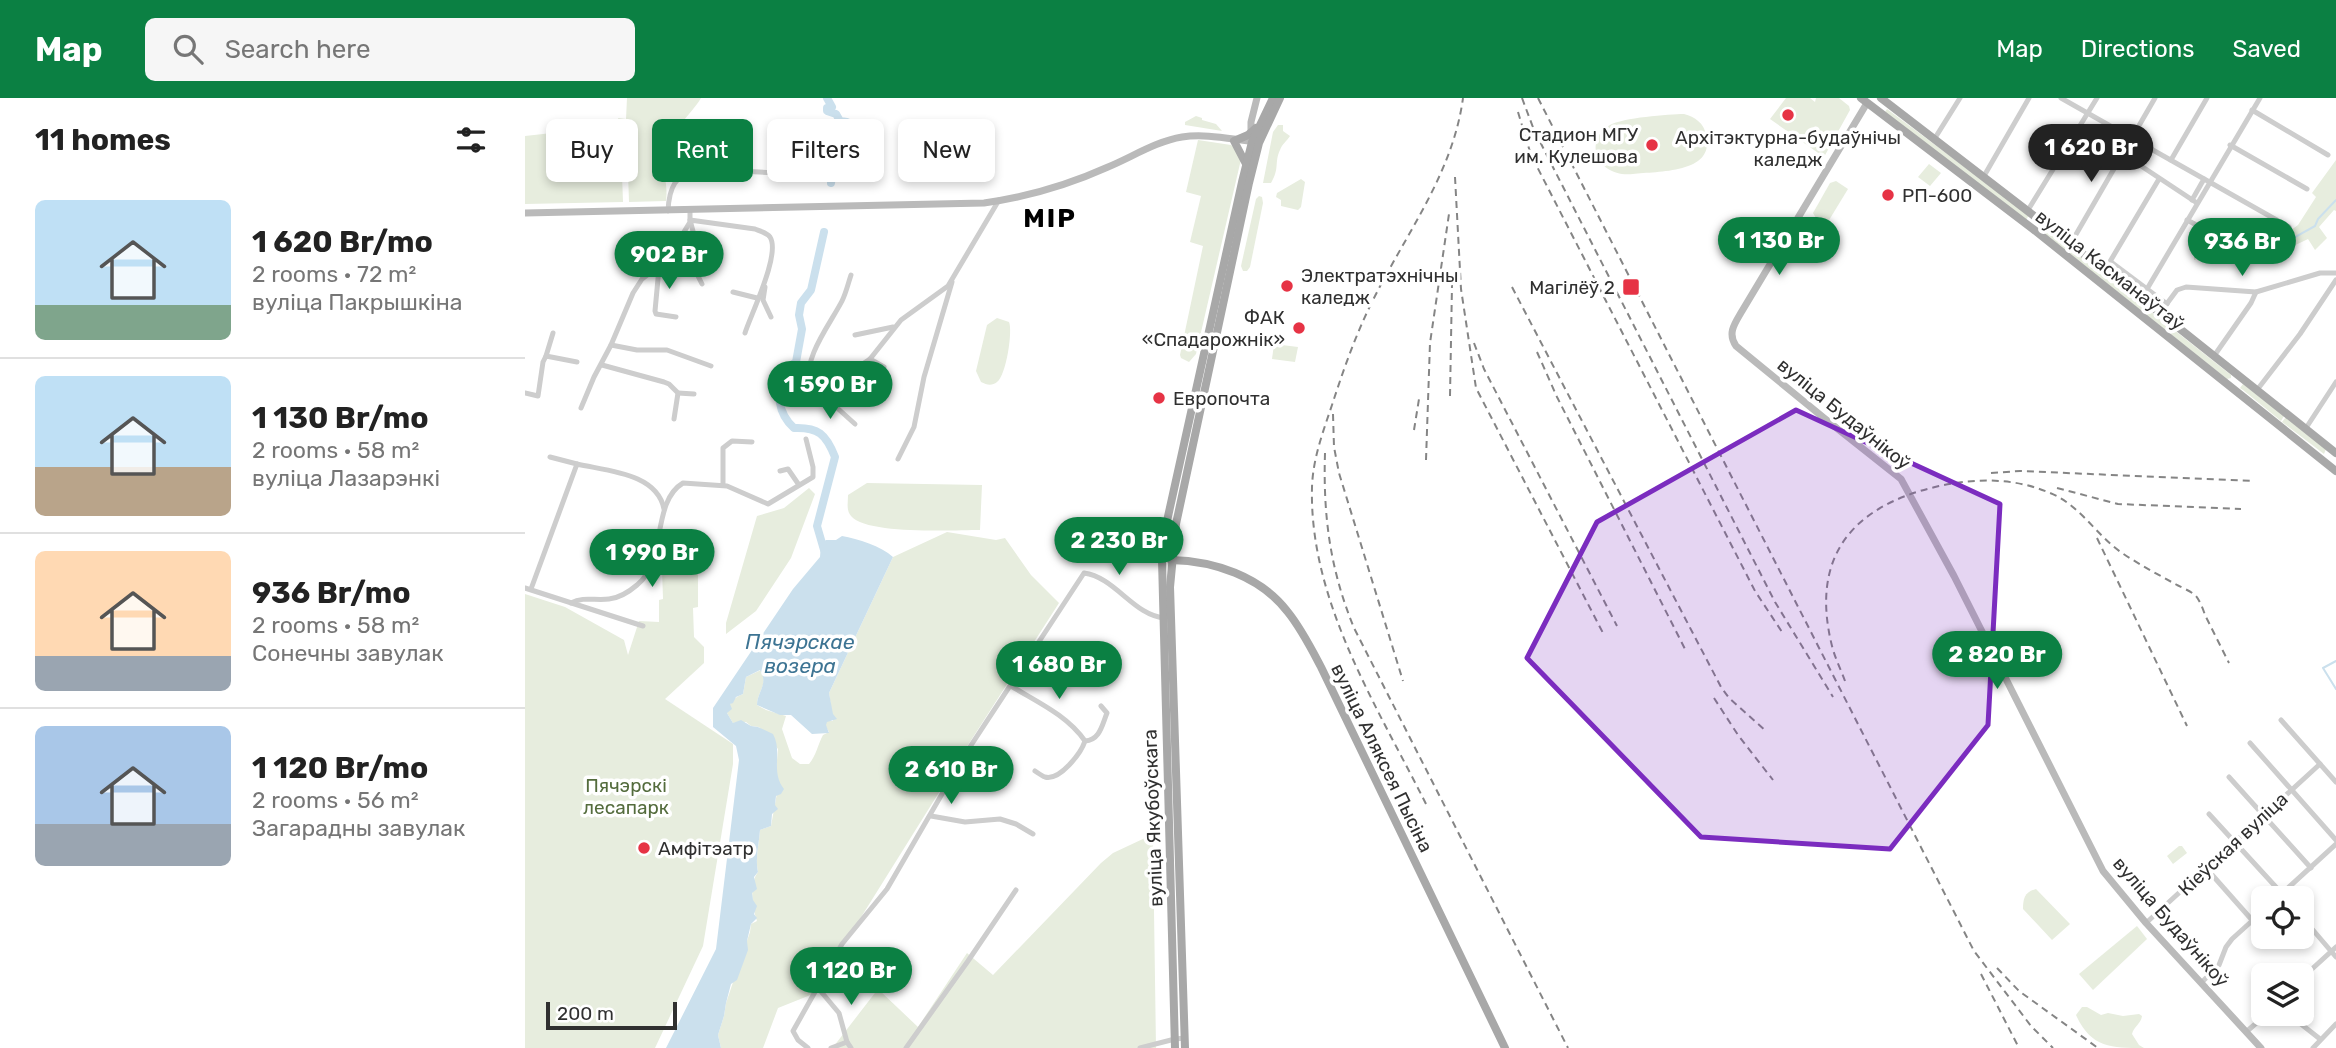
<!DOCTYPE html>
<html lang="en">
<head>
<meta charset="utf-8">
<style>
  :root { --surface:#fff; --page:#f6f6f6; --text:#222; --muted:#767676; --line:#e0e0e0; --accent:#0b8043 }
  body { margin:0; font-family:Rubik,sans-serif; background:var(--page); color:var(--text); height:100vh; display:flex; flex-direction:column; font-size:26px; white-space:nowrap }
  * { box-sizing:border-box; margin:0 }
  p { font-size:23px; color:var(--muted) }
  .icon { flex:none; width:38px; height:38px; fill:none; stroke:currentColor; stroke-width:2; stroke-linecap:round; stroke-linejoin:round }
  .map { position:relative; flex:1; overflow:hidden }
  .panel { display:flex; flex-direction:column; background:var(--surface); width:525px }
  .panel>* { flex:none }
  .hud { position:absolute; left:21px; top:21px; width:665px; height:63px; display:flex; gap:14px }
  .fabs { position:absolute; left:1726px; top:788px; display:grid; gap:14px }
  .fabs a { display:grid; place-items:center; width:63px; height:63px; border-radius:10px; background:var(--surface); box-shadow:0 4px 10px #0003; font-size:35px }
  .scale { position:absolute; left:21px; bottom:18px; width:131px; box-sizing:border-box; padding-left:7px; border:4px solid #303030; border-top:0; font-size:19px; line-height:24px; white-space:nowrap; color:#303030; -webkit-text-stroke:5px #fff; paint-order:stroke }
  .price { position:absolute; translate:-50% -60px; padding:0 16px; border-radius:24px; background:var(--accent); color:#fff; font-size:23px; line-height:46px; filter:drop-shadow(0 2px 4px #0008) }
  .price::after { content:''; position:absolute; left:50%; top:42px; width:21px; height:16px; margin-left:-10px; background:inherit; clip-path:polygon(0 0,100% 0,50% 100%) }
  .price.active { background:#222; color:#fff }
  ul { padding:0; list-style:none }
  li { display:flex; align-items:center; gap:21px; height:175px; padding:0 35px }
  li+li { border-top:2px solid var(--line) }
  li span { display:grid; place-items:center; flex:none; width:196px; height:140px; border-radius:10px; color:#555 }
  li>.icon { margin-inline-start:auto }
  span .icon { width:84px; height:84px; fill:#fffc; stroke-width:1 }
  li b { font-size:30px }
  h2 { display:flex; justify-content:space-between; align-items:center; height:84px; padding:0 35px; font-size:30px }
  .pill { padding:0 24px; border-radius:10px; background:var(--surface); box-shadow:0 4px 10px #0003; font-size:24px; line-height:63px }
  .pill.active { background:var(--accent); color:#fff }
  header { display:flex; align-items:center; gap:42px; box-sizing:border-box; height:98px; padding:0 35px; background:var(--accent); color:#fff }
  header strong { font-size:33px }
  nav { display:flex; gap:38px; margin-inline-start:auto; font-size:24px }
  .search { width:490px; height:63px; background:var(--page); display:flex; align-items:center; gap:18px; box-sizing:border-box; padding:0 24px; border-radius:10px; color:var(--muted); font-size:26px }
  main { display:flex; flex:1; min-height:0 }
  .map>svg:first-child { display:block }
  .green { fill:#e7edde }
  .water { fill:#cbe0ed }
  .lines { fill:none; stroke-linecap:round; stroke-linejoin:round }
  .stream { stroke:#cbe0ed; stroke-width:2 }
  .river { stroke:#cbe0ed; stroke-width:8 }
  .street { stroke:#cdcdcd; stroke-width:5 }
  .secondary { stroke:#bababa; stroke-width:7 }
  .primary { stroke:#a8a8a8; stroke-width:8 }
  .rail { stroke:#858585; stroke-width:2; stroke-dasharray:7 5; stroke-linecap:butt }
  .marked { fill:#7b2cbf; fill-opacity:0.2; stroke:#7b2cbf; stroke-width:5; stroke-linejoin:round }
  .poi-dot { fill:#e63345; stroke:#fff; stroke-width:2.5 }
  .labels { text-anchor:middle; dominant-baseline:central; stroke-width:7; stroke-linejoin:round; paint-order:stroke }
  .poi-label { font-size:19px; fill:#303030; stroke:#fff; text-anchor:start }
  .street-label { font-size:19px; fill:#303030; stroke:#fff }
  .park-label { font-size:19px; fill:#546c3d; stroke:#fff }
  .water-label { font-size:21px; font-style:italic; fill:#3d7493; stroke:#fff }
  .district-label { font-size:26px; font-weight:bold; letter-spacing:2px; fill:#000; stroke:#fff }
</style>
</head>
<body>
<header>
<strong>Map</strong>
<div class="search"><svg class="icon" aria-label="search" viewBox="0 0 24 24"><circle cx="10" cy="10" r="6"/><path d="M15 15l6 6"/></svg>Search here</div>
<nav><a>Map</a><a>Directions</a><a>Saved</a></nav>
</header>
<main>
<section class="panel">
<h2>11 homes<svg class="icon" aria-label="filters" viewBox="0 0 24 24"><path d="M4 7h16M4 17h16"/><circle cx="9" cy="7" r="2"/><circle cx="15" cy="17" r="2"/></svg></h2>
<ul>
<li><span style="background:linear-gradient(#bfe0f5 75%,#7fa58c 0)"><svg class="icon" aria-label="home" viewBox="0 0 24 24"><path d="M3 11l9-7 9 7M6 9v11h12V9"/></svg></span><div><b>1 620 Br/mo</b><p>2 rooms · 72 m²</p><p>вуліца Пакрышкіна</p></div></li>
<li><span style="background:linear-gradient(#bfe0f5 65%,#b9a48a 0)"><svg class="icon" aria-label="home" viewBox="0 0 24 24"><path d="M3 11l9-7 9 7M6 9v11h12V9"/></svg></span><div><b>1 130 Br/mo</b><p>2 rooms · 58 m²</p><p>вуліца Лазарэнкі</p></div></li>
<li><span style="background:linear-gradient(#ffd9b3 75%,#9aa5b1 0)"><svg class="icon" aria-label="home" viewBox="0 0 24 24"><path d="M3 11l9-7 9 7M6 9v11h12V9"/></svg></span><div><b>936 Br/mo</b><p>2 rooms · 58 m²</p><p>Сонечны завулак</p></div></li>
<li><span style="background:linear-gradient(#a9c7e8 70%,#9aa5b1 0)"><svg class="icon" aria-label="home" viewBox="0 0 24 24"><path d="M3 11l9-7 9 7M6 9v11h12V9"/></svg></span><div><b>1 120 Br/mo</b><p>2 rooms · 56 m²</p><p>Загарадны завулак</p></div></li>
</ul>
</section>
<div class="map">
<svg width="1811" height="950" viewBox="0 0 1811 950">
  <rect width="100%" height="100%" fill="#fff"/>
  <g class="green">
    <path d="M102 0H176C167 15 144 36 140 52 135 68 144 86 141 103L104 104 102 46 93 20 101 21Z"/>
    <polygon points="1261,0 1285,0 1290,4 1291,0 1314,0 1324,8 1325,12 1299,59 1245,21"/>
    <polygon points="1362,11 1504,117 1501,122 1360,14"/>
    <path d="M1159 16C1170 19 1179 25 1181 37 1191 76 1132 73 1108 76 1073 80 1057 43 1085 27 1097 20 1144 16 1159 16Z"/>
    <polygon points="671,18 677,20 677,22 691,26 697,33 660,27 660,24"/>
    <path d="M753 27H758V33L765 38C762 43 757 46 755 52 749 65 755 70 746 85H738L748 34Z"/>
    <polygon points="45,33 55,40 58,62 64,77 97,77 98,104 0,106 0,38"/>
    <polygon points="673,42 706,47 717,57 671,256 664,264 656,260 655,257 678,148 665,144 676,98 661,94"/>
    <path d="M1811 62V113L1809 112 1794 129 1802 140 1790 152 1783 141C1760 152 1740 161 1714 160 1698 160 1685 157 1669 162V159L1691 153 1694 142 1718 144 1729 139H1738L1762 135 1773 127 1791 99 1787 95Z"/>
    <polygon points="1404,66 1416,75 1405,88 1393,79"/>
    <polygon points="776,81 780,84 776,109 773,112 756,108 756,102 751,99 752,95"/>
    <polygon points="1311,83 1323,91 1298,132 1288,115 1305,85"/>
    <polygon points="734,98 737,99 738,105 725,169 722,173 718,173 716,168 731,101"/>
    <polygon points="1520,133 1524,133 1706,277 1706,280 1702,281 1520,136"/>
    <path d="M472 220 484 224C488 233 481 278 472 284 467 288 462 287 456 284L451 273 462 227Z"/>
    <polygon points="749,246 773,249 770,264 747,261"/>
    <polygon points="1718,286 1759,318 1756,323 1718,292 1715,290"/>
    <polygon points="1761,319 1801,351 1799,356 1757,324"/>
    <path d="M342 385 457 387 455 432C429 432 342 437 326 418 321 412 323 405 323 397Z"/>
    <polygon points="284,390 290,396 266,460 231,513 201,536 201,525 232,418 259,410"/>
    <path d="M422 434 471 442 480 440 506 477 534 505 434 661H430L426 666 428 670 423 680 288 896 253 910 238 950H196L193 937 199 918 201 905 225 834 226 826 232 823C227 809 224 786 233 774 230 759 234 747 235 732L246 728 254 684 251 674 253 651 234 629 226 628 221 624 208 625 202 615C204 605 208 600 218 596L221 579 236 572C244 586 232 594 232 607L241 612 261 618 257 631 267 660 275 666H284C291 658 293 646 298 637L304 634 300 627 302 623H308L304 595 368 459Z"/>
    <polygon points="173,470 173,509 168,510 169,539 179,549 179,565 140,601 208,646 208,666 178,848 130,950 0,950 0,496 40,509 99,542 103,557 114,523 134,524 134,502 138,501 137,471"/>
    <polygon points="620,740 628,744 631,950 311,950 309,948 353,891 393,929 442,855 468,877 576,765 588,755"/>
    <polygon points="1654,748 1657,748 1662,755 1648,766 1642,758"/>
    <path d="M1511 791 1545 826 1527 842 1498 811C1498 800 1500 794 1511 791Z"/>
    <polygon points="1612,828 1622,841 1568,892 1554,876"/>
    <path d="M1557 909H1562L1576 917 1583 915 1598 918 1614 916 1617 918C1616 926 1609 928 1607 936L1614 947 1619 950C1586 950 1566 950 1551 917Z"/>
  </g>
  <path class="water" d="M317 438C333 441 356 448 368 459L304 595 308 616 312 621 302 624 301 627 304 635 287 636 266 617H255L232 607C232 594 244 586 235 572L221 579 218 596 211 599 208 605 205 606 207 611 202 615 208 625 216 622 226 628 233 629 248 636C258 654 245 673 259 691L256 696 251 698 250 707 253 711 247 716 246 728 235 732C234 747 230 759 233 774L229 779 232 791 227 795 228 802 232 808 229 816 232 820 226 826 222 843 223 852 212 882 206 886 201 905 199 918 193 937 196 950H141L191 851 214 662 211 648 188 629V610L268 491 295 459 296 446 301 442H311Z"/>
  <g class="lines">
    <g class="stream">
      <polyline points="1674,160 1682,156 1726,149 1752,149 1790,128 1793,121 1811,102"/>
      <polyline points="1811,563 1798,570 1811,591"/>
    </g>
    <g class="river">
      <polyline points="302,0 307,9 302,10 302,13 311,16 315,23 322,24 327,37 322,38 321,47 310,55 306,85"/>
      <path d="M299 134 286 192 276 205 274 217 277 231 271 264 257 273C252 295 252 315 269 330 293 329 301 336 310 359L292 428 299 452"/>
    </g>
    <g class="street">
      <polyline points="1536,0 1764,129"/>
      <polyline points="1727,12 1803,57"/>
      <polyline points="1410,40 1435,0"/>
      <polyline points="1705,47 1782,91"/>
      <polyline points="1598,56 1672,105"/>
      <polyline points="1646,62 1682,0"/>
      <polyline points="1459,78 1504,0"/>
      <polyline points="1667,102 1679,81"/>
      <polyline points="1503,112 1572,0"/>
      <path d="M143 113C144 90 150 76 173 71L252 75 261 71 262 63 257 48"/>
      <polyline points="1662,122 1702,143"/>
      <polyline points="1546,145 1630,0"/>
      <polyline points="1586,164 1642,206"/>
      <polyline points="134,170 130,213 131,216 151,219"/>
      <polyline points="1580,172 1634,81"/>
      <path d="M326 177C323 186 321 195 317 203 304 228 278 259 284 290L300 299 321 277 345 261 376 222 423 188 474 102"/>
      <path d="M177 186 165 162 169 137 165 122 230 131C235 133 242 135 245 139 256 156 226 216 220 235"/>
      <polyline points="240,189 238,202 246,219"/>
      <polyline points="1622,191 1735,0"/>
      <polyline points="208,194 232,200"/>
      <polyline points="1635,215 1652,192 1661,189 1731,194 1795,175 1811,175"/>
      <polyline points="330,237 368,229"/>
      <polyline points="86,247 112,252 142,252 186,268"/>
      <polyline points="21,258 28,235"/>
      <polyline points="1689,258 1726,205 1731,194"/>
      <polyline points="345,261 359,269"/>
      <polyline points="77,267 139,284 144,286 153,295 149,321"/>
      <polyline points="1732,292 1775,236 1811,182"/>
      <polyline points="0,295 13,298 18,264 21,258 52,264"/>
      <polyline points="153,295 169,296"/>
      <polyline points="300,299 330,326"/>
      <polyline points="56,310 69,279 86,247 108,195 117,181 142,162 165,124 165,112"/>
      <polyline points="1781,330 1811,284"/>
      <polyline points="25,359 52,366"/>
      <polyline points="373,361 389,329 399,279 427,184"/>
      <polyline points="255,373 263,371 274,387"/>
      <polyline points="198,387 198,350 207,343 227,344"/>
      <polyline points="0,490 118,528"/>
      <path d="M6 491 52 366C82 373 132 375 139 411"/>
      <path d="M46 505C59 498 70 503 84 501 94 500 105 493 112 487 142 464 126 404 158 385L202 388 243 406 288 379V369L281 341"/>
      <path d="M486 588C512 604 542 617 560 643 575 642 577 627 582 615L576 608"/>
      <polyline points="1756,622 1811,684"/>
      <polyline points="1725,645 1811,742"/>
      <path d="M510 673C513 675 517 678 520 679 535 683 556 655 560 643"/>
      <polyline points="1704,679 1786,770"/>
      <polyline points="1684,716 1761,800"/>
      <polyline points="406,718 440,724 475,721 491,726 508,736"/>
      <polyline points="1681,770 1727,822"/>
      <polyline points="1752,800 1811,746"/>
      <polyline points="1776,818 1811,859"/>
      <polyline points="1621,825 1795,666"/>
      <polyline points="1776,881 1811,849"/>
      <polyline points="1676,885 1694,867 1701,849 1707,841 1738,813"/>
      <polyline points="1733,886 1738,891"/>
      <polyline points="293,890 314,915 322,944 326,950"/>
      <polyline points="1762,915 1795,941"/>
      <polyline points="1721,934 1736,921 1738,915"/>
      <path d="M283 950 273 942 268 933 317 846 362 791 439 658 559 475C590 479 609 518 640 520"/>
      <polyline points="306,950 322,944"/>
      <polyline points="381,950 443,863 491,792"/>
      <polyline points="615,950 650,941 660,940"/>
      <polyline points="1788,950 1811,926"/>
    </g>
    <g class="secondary">
      <path d="M1342 5 1217 213C1210 225 1202 235 1211 248L1299 320 1376 381 1429 478 1578 773 1621 825 1736 950"/>
      <polyline points="726,36 726,24 732,0"/>
      <path d="M0 115 459 105C502 99 543 87 583 69 607 59 632 43 657 39 682 35 709 42 733 44"/>
    </g>
    <g class="primary">
      <polyline points="1336,0 1508,131 1811,373"/>
      <polyline points="1356,0 1635,215 1811,355"/>
      <polyline points="721,66 709,43 723,37 731,30"/>
      <path d="M646 462C689 463 735 478 762 513 776 530 786 550 796 569L980 950"/>
      <polyline points="650,950 637,462 640,432 717,84 727,44 748,0"/>
      <polyline points="660,950 645,489 651,426 724,85 734,45 755,0"/>
    </g>
    <g class="rail">
      <polyline points="997,0 1009,32 1250,504 1308,599"/>
      <polyline points="1013,0 1449,853 1506,928 1528,950"/>
      <polyline points="993,14 1006,57 1230,493 1259,537"/>
      <polyline points="930,79 936,191 951,290 1078,535"/>
      <polyline points="987,189 1196,589 1204,600 1241,633"/>
      <polyline points="949,245 959,271 1092,528"/>
      <polyline points="1012,254 1032,299 1160,551"/>
      <polyline points="925,298 927,187"/>
      <polyline points="808,316 809,349 814,375 878,583"/>
      <polyline points="889,332 894,301"/>
      <path d="M800 355C798 418 805 471 829 530L1043 950"/>
      <polyline points="901,362 905,245 924,116"/>
      <polyline points="1466,375 1495,373 1729,383"/>
      <polyline points="1532,390 1593,406 1716,411"/>
      <polyline points="1572,440 1662,628"/>
      <path d="M1320 583C1316 572 1310 560 1307 548 1285 460 1326 409 1410 389 1448 380 1488 379 1525 395 1555 407 1571 437 1597 455 1615 467 1634 477 1652 487 1658 490 1667 494 1671 498 1675 503 1678 511 1680 517 1688 533 1696 549 1704 565"/>
      <polyline points="1189,600 1213,637 1248,682"/>
      <path d="M901 706C852 608 784 503 787 389 788 360 798 334 807 307 819 270 832 233 850 198 883 133 928 74 938 0"/>
      <polyline points="1472,870 1494,893 1573,950"/>
      <polyline points="1456,876 1494,950"/>
    </g>
  </g>
  <path class="marked" d="M1271 312 1475 406 1463 627 1365 751 1176 739 1002 560 1072 424Z"/>
  <g class="poi-dot">
    <circle cx="1263" cy="17" r="7"/>
    <circle cx="1127" cy="47" r="7"/>
    <circle cx="1363" cy="97" r="7"/>
    <circle cx="762" cy="188" r="7"/>
    <rect x="1097" y="180" width="18" height="18" rx="3.5"/>
    <circle cx="774" cy="230" r="7"/>
    <circle cx="634" cy="300" r="7"/>
    <circle cx="119" cy="750" r="7"/>
  </g>
  <g class="labels">
    <g class="poi-label">
      <text x="1113" y="36" text-anchor="end">Стадион МГУ<tspan x="1113" dy="22">им. Кулешова</tspan></text>
      <text x="1263" y="39" text-anchor="middle">Архітэктурна-будаўнічы<tspan x="1263" dy="22">каледж</tspan></text>
      <text x="1377" y="97">РП-600</text>
      <text x="776" y="177">Электратэхнічны<tspan x="776" dy="22">каледж</tspan></text>
      <text x="1090" y="189" text-anchor="end">Магілёў 2</text>
      <text x="760" y="219" text-anchor="end">ФАК<tspan x="760" dy="22">«Спадарожнік»</tspan></text>
      <text x="648" y="300">Европочта</text>
      <text x="133" y="750">Амфітэатр</text>
    </g>
    <g class="street-label">
      <text transform="translate(1585 172) rotate(38)">вуліца Касманаўтаў</text>
      <text transform="translate(1319 316) rotate(39)">вуліца Будаўнікоў</text>
      <text transform="translate(857 660) rotate(64)">вуліца Аляксея Пысіна</text>
      <text transform="translate(628 720) rotate(-92)">вуліца Якубоўскага</text>
      <text transform="translate(1708 746) rotate(-43)">Кіеўская вуліца</text>
      <text transform="translate(1646 824) rotate(49)">вуліца Будаўнікоў</text>
    </g>
    <g class="park-label">
      <text x="101" y="687">Пячэрскі<tspan x="101" dy="22">лесапарк</tspan></text>
    </g>
    <g class="water-label">
      <text x="275" y="543">Пячэрскае<tspan x="275" dy="24">возера</tspan></text>
    </g>
    <g class="district-label">
      <text x="525" y="120">МІР</text>
    </g>
  </g>
</svg>
<div class="fabs">
<a><svg class="icon" aria-label="locate" viewBox="0 0 24 24"><circle cx="12" cy="12" r="6"/><path d="M12 2v4M12 18v4M2 12h4M18 12h4"/></svg></a>
<a><svg class="icon" aria-label="layers" viewBox="0 0 24 24"><path d="M12 4l9 5-9 5-9-5zM3 14l9 5 9-5"/></svg></a>
</div>
<div class="scale">200 m</div>
<b class="price active" style="left:1566px;top:86px">1 620 Br</b>
<b class="price" style="left:1254px;top:179px">1 130 Br</b>
<b class="price" style="left:1717px;top:180px">936 Br</b>
<b class="price" style="left:144px;top:193px">902 Br</b>
<b class="price" style="left:305px;top:323px">1 590 Br</b>
<b class="price" style="left:594px;top:479px">2 230 Br</b>
<b class="price" style="left:127px;top:491px">1 990 Br</b>
<b class="price" style="left:1472px;top:593px">2 820 Br</b>
<b class="price" style="left:534px;top:603px">1 680 Br</b>
<b class="price" style="left:426px;top:708px">2 610 Br</b>
<b class="price" style="left:326px;top:909px">1 120 Br</b>
<div class="hud">
<a class="pill">Buy</a>
<a class="pill active">Rent</a>
<a class="pill">Filters</a>
<a class="pill">New</a>
</div>
</div>
</main>
</body>
</html>
